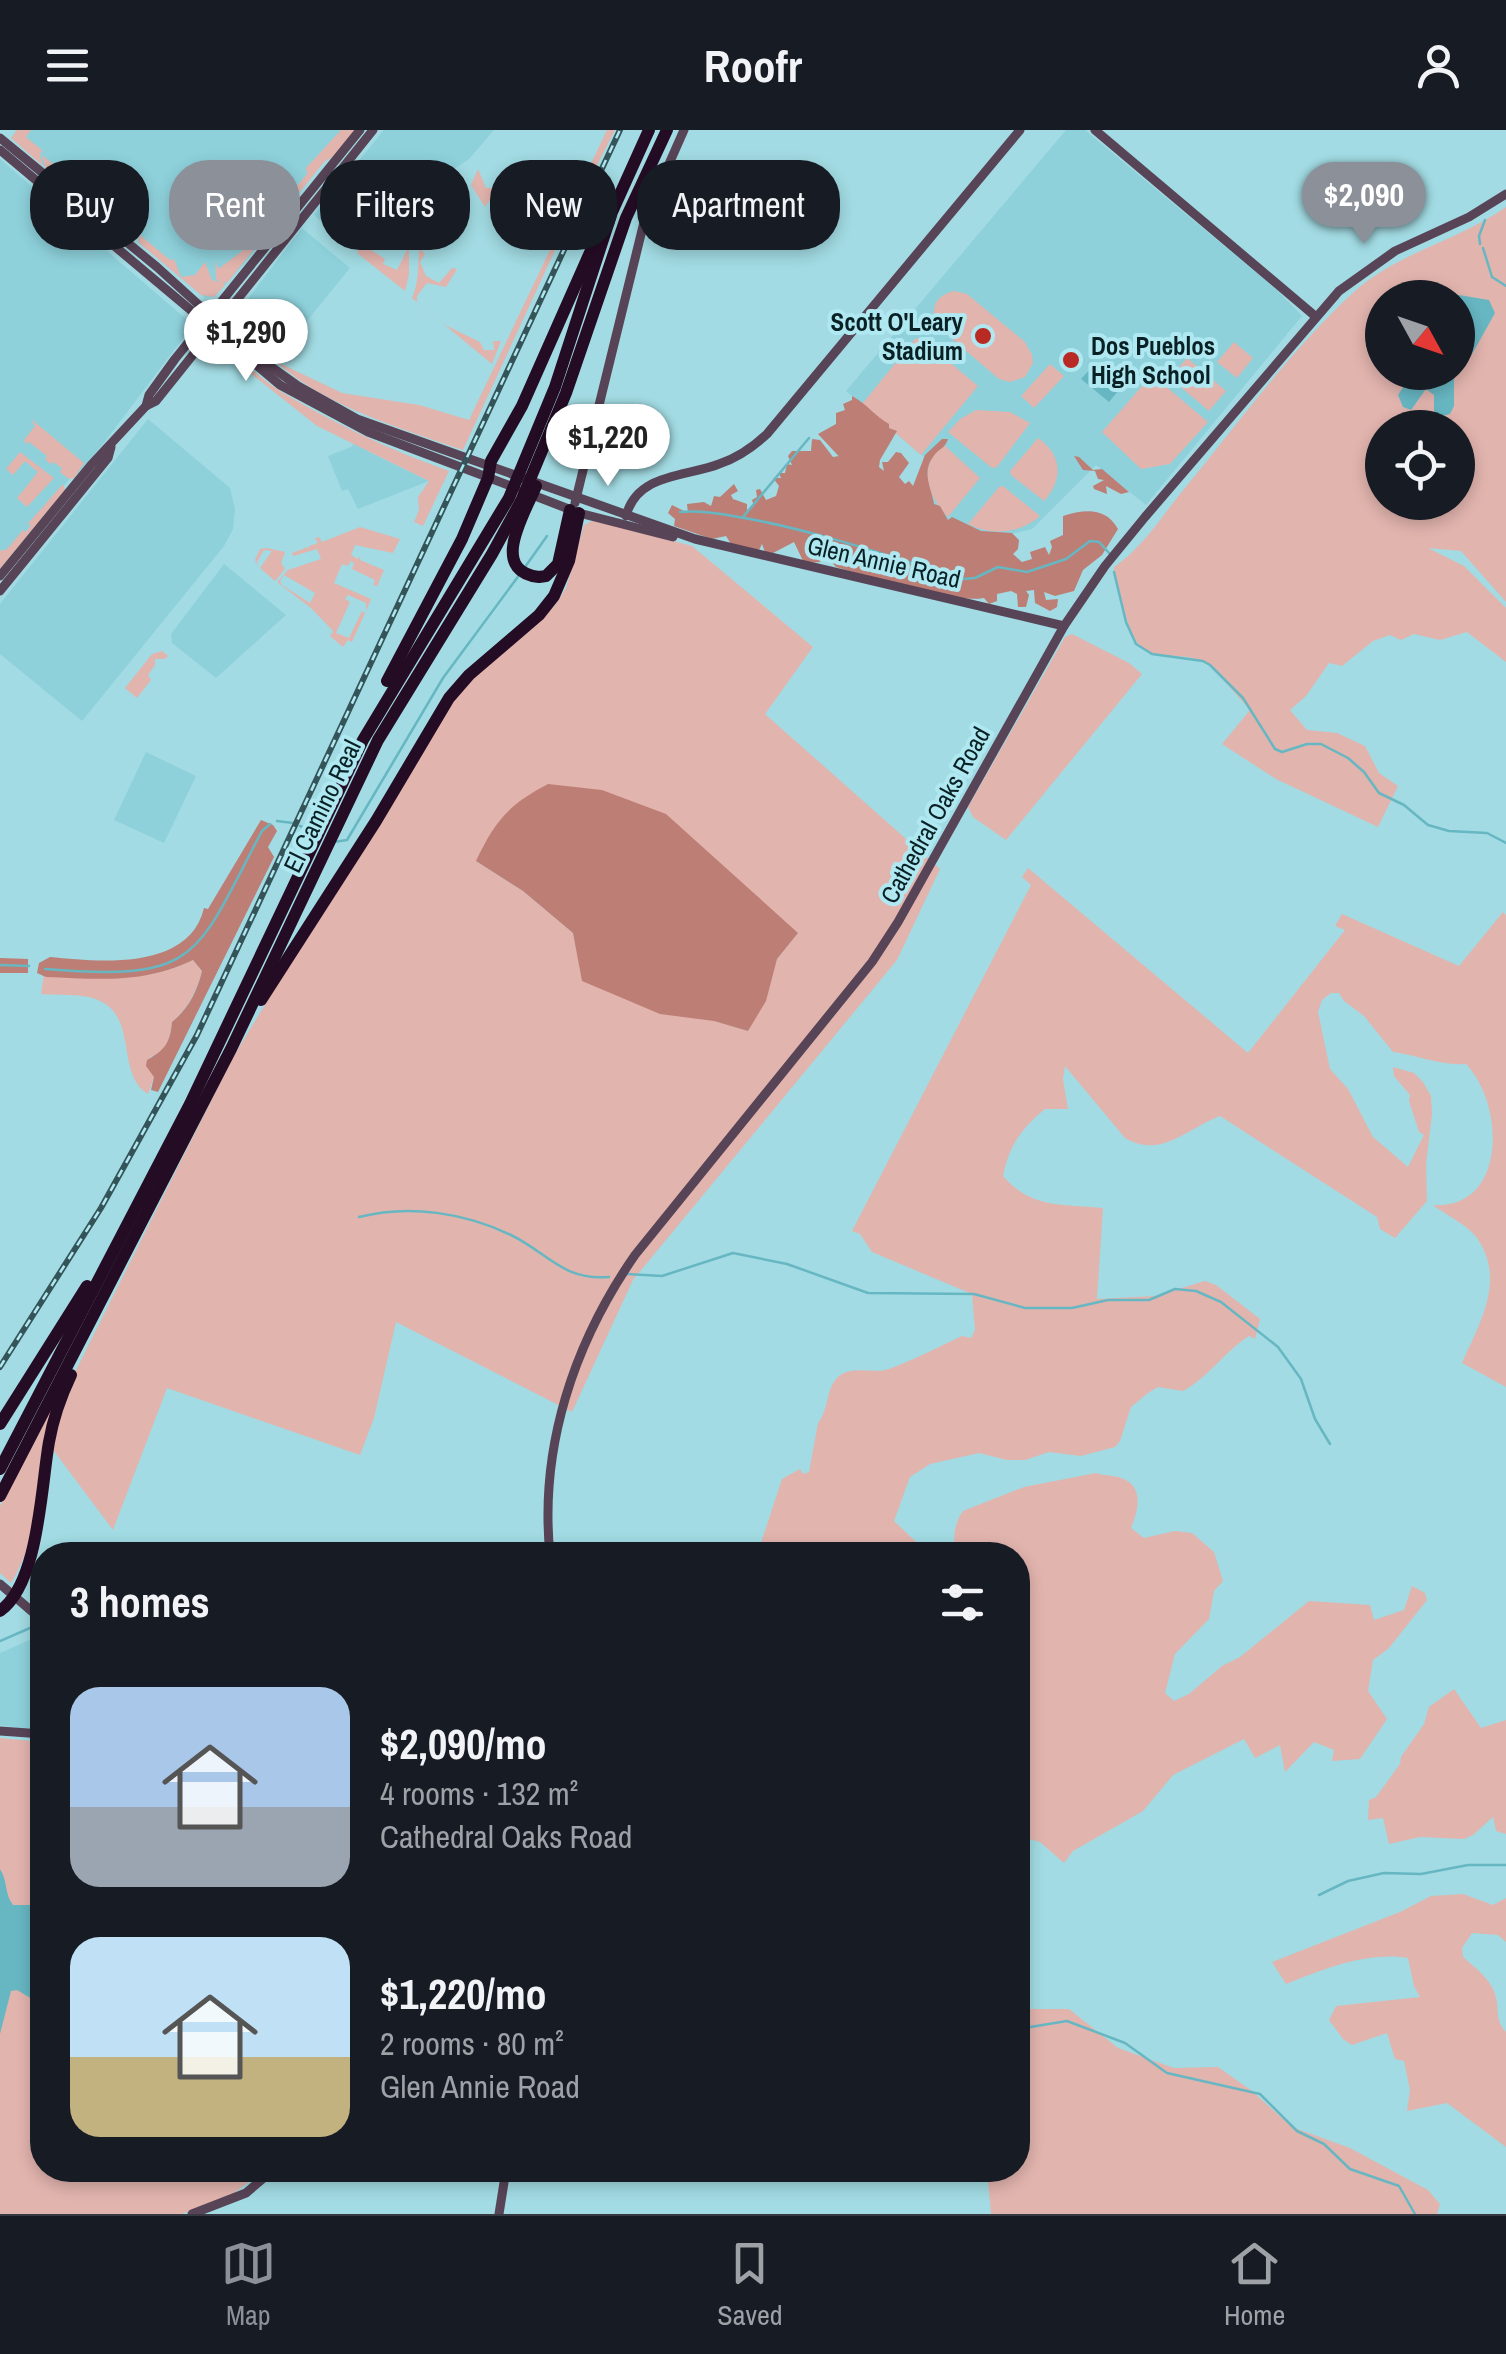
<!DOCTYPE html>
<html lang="en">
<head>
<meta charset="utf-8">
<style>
  :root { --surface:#171b24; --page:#242831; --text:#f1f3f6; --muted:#9ea1a6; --line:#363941; --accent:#8c9099 }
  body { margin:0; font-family:"Archivo Narrow",sans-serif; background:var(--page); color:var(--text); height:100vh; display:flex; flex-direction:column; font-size:38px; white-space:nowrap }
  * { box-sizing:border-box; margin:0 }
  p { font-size:32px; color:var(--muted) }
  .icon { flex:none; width:55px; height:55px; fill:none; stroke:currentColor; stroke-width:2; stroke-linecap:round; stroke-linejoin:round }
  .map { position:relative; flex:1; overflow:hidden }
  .panel { position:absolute; left:30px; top:1412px; width:1000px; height:640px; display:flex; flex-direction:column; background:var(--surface); border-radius:40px; box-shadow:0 5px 15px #0003 }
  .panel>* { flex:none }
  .top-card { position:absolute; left:30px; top:30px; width:1000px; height:90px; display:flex; gap:20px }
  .needle { width:65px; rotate:130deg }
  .tools { position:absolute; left:1365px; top:150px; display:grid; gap:20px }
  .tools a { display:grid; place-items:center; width:110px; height:110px; border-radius:50%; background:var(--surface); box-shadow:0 5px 15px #0003; font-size:50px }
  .price { position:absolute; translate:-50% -85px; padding:0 22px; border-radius:35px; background:#fff; color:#222; font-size:32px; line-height:65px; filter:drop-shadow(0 2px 5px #0008) }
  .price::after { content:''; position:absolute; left:50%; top:60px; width:30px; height:22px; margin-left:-15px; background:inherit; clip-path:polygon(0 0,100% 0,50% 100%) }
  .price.selected { background:var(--accent); color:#fff }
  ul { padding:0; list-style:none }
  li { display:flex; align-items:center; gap:30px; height:250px; padding:0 40px }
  li span { display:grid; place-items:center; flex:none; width:280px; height:200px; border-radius:30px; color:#555 }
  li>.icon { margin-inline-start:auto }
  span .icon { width:120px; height:120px; fill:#fffc; stroke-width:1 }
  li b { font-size:42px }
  h2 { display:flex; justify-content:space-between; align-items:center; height:120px; padding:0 40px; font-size:42px }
  .chip { padding:0 35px; border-radius:40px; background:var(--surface); box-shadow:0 5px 15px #0003; font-size:35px; line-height:90px }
  .chip.selected { background:var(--accent); color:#fff }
  header { display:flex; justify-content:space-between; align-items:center; height:130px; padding:0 40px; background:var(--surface); font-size:45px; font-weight:700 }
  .menu { display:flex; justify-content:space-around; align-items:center; height:140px; border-top:2px solid var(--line); background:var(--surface); font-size:28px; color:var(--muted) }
  .menu a { display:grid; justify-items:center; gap:5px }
  .menu .selected { color:var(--accent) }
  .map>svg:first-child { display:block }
  .built { fill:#8ed1db }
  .green { fill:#e2b4ae; fill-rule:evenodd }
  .forest { fill:#bd7e75 }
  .water { fill:#67b7c3 }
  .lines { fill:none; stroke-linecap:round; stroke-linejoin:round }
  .stream { stroke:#67b7c3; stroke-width:2.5 }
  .secondary { stroke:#584457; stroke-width:9 }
  .highway { stroke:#250c25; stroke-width:12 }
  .rail-casing { stroke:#345459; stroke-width:6 }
  .rail { stroke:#afe8f1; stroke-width:2.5; stroke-dasharray:8; stroke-linecap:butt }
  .poi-dot { fill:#b92a25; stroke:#afe8f1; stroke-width:4 }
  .labels { text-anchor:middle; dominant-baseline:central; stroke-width:8; stroke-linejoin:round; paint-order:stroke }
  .poi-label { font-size:25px; font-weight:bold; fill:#092024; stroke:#afe8f1; text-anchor:end }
  .street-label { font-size:25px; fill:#092024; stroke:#afe8f1 }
</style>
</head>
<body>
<header><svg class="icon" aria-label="menu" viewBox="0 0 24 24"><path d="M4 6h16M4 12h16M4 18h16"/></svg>Roofr<svg class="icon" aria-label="person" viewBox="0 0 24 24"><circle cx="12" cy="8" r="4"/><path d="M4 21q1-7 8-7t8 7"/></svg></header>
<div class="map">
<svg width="1506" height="2084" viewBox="0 0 1506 2084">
  <rect width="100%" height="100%" fill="#a2dbe3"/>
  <g class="built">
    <polygon points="17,0 352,0 333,19 243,135 216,165 205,168 138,112 138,106 115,95 15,11 11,8"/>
    <polygon points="384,0 494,0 469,29 448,43 431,49 423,34 381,82 349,113 345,113 314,85"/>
    <polygon points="1066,0 1085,0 1277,160 1302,186 1146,375 1096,335 1032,399 998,407 947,390 923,361 924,327 846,261"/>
    <polygon points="0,29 193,195 103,314 74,348 71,347 0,433"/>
    <polygon points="302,98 350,138 276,229 237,196 234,187"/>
    <polygon points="148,289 230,358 235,379 233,399 224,416 82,591 0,524 0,474"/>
    <polygon points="355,312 369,322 429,351 358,379 348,359 342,361 328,326 351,317"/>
    <polygon points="224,434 286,485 216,548 172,513 171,504"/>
    <polygon points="146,622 196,646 164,713 114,690"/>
    <polygon points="32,1509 42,1517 42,1599 29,1600 0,1595 0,1523"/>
  </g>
  <g class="green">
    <polygon points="17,0 31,0 26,7 42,20 40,25 43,36 11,8"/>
    <polygon points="341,0 355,0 334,26 324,32 227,153 223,152 225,155 214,167 201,165 138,112 140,105 170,130 174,129 181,147 195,145 205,132 212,150 220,152 216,149 215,130 218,139 257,110 265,96 262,93 266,94 275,84 273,80 277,82 285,71 283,67 287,69 295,58 293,55 297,56 307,44 306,38"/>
    <path d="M607 0H615L568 92 463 320C399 298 327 277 275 231L342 263 419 275 469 290Z"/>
    <polygon points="42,25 90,64 95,58 100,59 96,68 123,90 132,79 131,75 135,84 123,99 117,97 87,69 89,64 85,68 81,66 45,37"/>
    <polygon points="478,39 486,58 492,58 498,51 501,54 485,77 471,55"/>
    <path d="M1506 77V472L1461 421 1428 418 1464 436 1506 478V532L1467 502 1440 510 1414 504 1401 510 1390 505 1373 511 1342 536 1329 533 1306 566 1290 580 1307 600 1337 603 1365 616 1379 643 1398 656 1378 697 1276 649 1222 614 1250 580 1210 535C1170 512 1142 549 1125 483 1121 467 1113 454 1114 437 1140 420 1161 388 1180 364 1234 299 1292 218 1354 162 1398 122 1458 111 1506 77ZM1382 168H1458V242H1382ZM1382 298H1458V372H1382Z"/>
    <polygon points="384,92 371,120 385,129 383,134 397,140 409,116 409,145 405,161 357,123 361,113"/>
    <path d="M427 97 438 98 448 106 447 110 439 101H433L421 119 425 124 420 132 426 146 439 153 452 138 457 139 446 157 427 153 417 166V172L445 195 480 212 484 220H494L493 211H501L492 234 412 168C423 145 413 118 427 97Z"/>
    <path d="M955 161 967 164 1025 212 1032 225 1033 233 1025 247 1010 252 999 249 937 196C929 179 936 164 955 161Z"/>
    <polygon points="916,208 922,209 978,256 921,325 862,274"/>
    <polygon points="1234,212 1253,228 1237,248 1217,232"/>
    <path d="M216 216C239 224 258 248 280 261 333 293 390 320 449 341L423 396 414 392 419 380 418 367 429 351 317 296Z"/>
    <polygon points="1187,228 1226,261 1209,281 1170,248"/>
    <polygon points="1050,234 1064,246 1034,278 1021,266"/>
    <polygon points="1149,248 1157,249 1208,292 1170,334 1141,339 1102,302"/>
    <polygon points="976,280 1010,282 1030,293 997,337 992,338 948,302 960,289"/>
    <polygon points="31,289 84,333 74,348 69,349 60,342 62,338 53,332 50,334 45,329 47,326 29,312 26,314 24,310 35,296"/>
    <path d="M1038 308C1062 325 1064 349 1044 371L1011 345 1010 341Z"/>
    <path d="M944 315 980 348 948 387C928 366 916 336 944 315Z"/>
    <polygon points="20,322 54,348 27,377 17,368 38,342 25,331 13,345 6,339"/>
    <polygon points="63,354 65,360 0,439 0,421 7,419 23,400 26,402 31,395 28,394 24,398"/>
    <path d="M1003 356 1040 386C1019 404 992 406 968 394L999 357Z"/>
    <path d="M594 390 692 416 813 517 765 584 940 739 897 830 633 1150 572 1282 396 1192 374 1288 360 1325 167 1258 113 1400 51 1317 69 1254 232 929 442 583 469 549 555 475 566 458 584 395ZM476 731 798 803 777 829 748 901 583 851 573 803 523 761Z"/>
    <path d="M360 397 400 409 393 423 355 415 351 425 358 429 360 426V430L384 440 377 456 373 455 375 450 352 439 354 433 351 431 348 436 342 434 334 453 371 469 366 481V473L348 465 345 469 350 472 336 503 349 508 362 481 365 483 352 512 348 510 343 517 330 506 333 501 311 478 277 452 288 440 321 429 317 419 293 426 292 423 308 417 309 420V416L318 413 315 408 319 407 322 412ZM284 445 315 463 310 473 282 455 280 451Z"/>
    <polygon points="267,418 285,422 281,433 285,439 275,451 260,438 272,421 264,420 257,432 258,437 255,430 260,419"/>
    <polygon points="1072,504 1129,533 1142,544 1006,710 973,687 968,677 1065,507"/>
    <polygon points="162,521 168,526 165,529 155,529 155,535 148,545 151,550 137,568 125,558 152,524"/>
    <path d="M1028 738 1248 923 1345 800 1335 796 1342 784 1459 836 1503 782 1506 785V1257L1462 1233C1480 1192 1506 1150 1477 1108 1468 1095 1446 1085 1433 1075 1506 1080 1506 976 1466 934 1442 936 1416 925 1393 922L1364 886 1344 871 1339 863H1331L1322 870 1318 882 1330 939 1348 959 1373 1007 1408 1037 1424 1005 1419 1002 1409 971 1410 965 1394 946 1393 937 1414 943 1423 952 1431 966 1432 984 1426 1034 1427 1071 1395 1108 1380 1099 1377 1087 1220 986C1186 999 1161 1029 1125 1008L1065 936 1063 949 1068 979H1045C1021 999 1009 1016 1003 1046 1031 1079 1063 1074 1103 1078L1097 1169 1155 1166 1205 1151 1216 1155 1260 1189 1255 1209 1249 1206C1224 1222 1209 1247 1183 1261L1158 1257 1148 1263 1131 1277 1120 1311 1115 1317 1081 1326 1049 1322 1025 1330H1007L979 1323 930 1334 910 1347 894 1391 930 1425H757L782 1349 800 1339 803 1344 809 1342 818 1293C830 1279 825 1254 842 1244 855 1236 875 1244 889 1239 914 1230 938 1217 962 1206L971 1208 975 1200 972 1164 872 1122 860 1104 852 1101 1031 755 1022 747Z"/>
    <path d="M193 830 202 841C196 862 188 878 172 892 170 909 167 921 150 927L154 947 148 964C115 944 139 887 98 870 83 863 58 866 41 864L44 844C100 847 139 855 193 830Z"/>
    <path d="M54 1273C44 1332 42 1402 11 1453L0 1443V1376Z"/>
    <path d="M1096 1343C1104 1346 1114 1345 1121 1348 1145 1356 1138 1381 1131 1398L1144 1408 1175 1401 1192 1403 1214 1422 1223 1451 1214 1461 1209 1489 1175 1524 1165 1563 1174 1571 1189 1564 1222 1536 1240 1527 1309 1471 1370 1475 1374 1490 1404 1480 1412 1456 1425 1463 1427 1470 1389 1518 1373 1530 1368 1561 1387 1589 1360 1629 1332 1631 1334 1620 1314 1612 1285 1642 1280 1615 1255 1628 1244 1609 1173 1645 1143 1681 1073 1721 1064 1733 1040 1712 1018 1706V1425H957C952 1411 954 1393 963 1381L1024 1357Z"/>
    <polygon points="1454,1559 1481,1598 1506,1590 1506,1704 1496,1701 1493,1687 1473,1705 1464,1709 1420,1707 1389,1714 1383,1688 1368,1690 1369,1670 1376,1667 1400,1634 1401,1627 1424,1594 1429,1577"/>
    <polygon points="0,1608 42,1612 42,2040 265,2040 234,2063 182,2084 0,2084"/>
    <path d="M1463 1764 1493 1775 1506 1768V1812L1498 1805 1472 1803 1462 1818 1463 1827C1475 1838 1490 1848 1495 1864 1500 1879 1494 1889 1506 1902V2017L1447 1973 1407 1981 1410 1960 1404 1931 1395 1929 1387 1903 1352 1915 1343 1909 1329 1890 1336 1876 1420 1867 1414 1856 1408 1828C1369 1821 1323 1839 1286 1854L1272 1832 1400 1782 1431 1766Z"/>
    <polygon points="1018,1879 1069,1879 1118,1918 1174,1938 1218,1937 1252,1961 1292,1997 1350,2018 1428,2060 1440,2074 1437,2084 991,2084 987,2040 1018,2040"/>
  </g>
  <g class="forest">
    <path d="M852 266C867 274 876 287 889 294V298L897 301 880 330 879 337 884 341 882 332H888L896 322 901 323 909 333 899 347 905 354 909 351 913 356 925 325 942 309H948C944 320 940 317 933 327 921 343 932 359 934 374L940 376 948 390 952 387 981 401 1012 403 1019 410 1018 419 1013 424 1022 432 1032 429 1030 422 1045 417 1049 425 1052 417 1050 411 1063 405V386C1085 379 1106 377 1118 399L1102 425 1083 440 1074 461 1055 466 1044 462 1046 470 1058 469 1057 477 1050 481 1035 473 1034 460 1026 461 1029 465 1026 477H1018L1017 464 1011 461 997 464V471L989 474 984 468C957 474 867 446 836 437L830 430 831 416 825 420 819 415 812 416 811 419 822 428 820 432 804 433 794 412 773 423 765 422 762 414 759 420 731 414 726 406 712 409 674 396 675 389 668 383 672 375 688 383 687 374 704 372 711 376 714 366 720 367 734 354 738 361 731 365 733 369 747 374V381L754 376 752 370 757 367 756 360 760 359 766 370 776 366 779 356 773 348H781L779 343H785L787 334 792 335 788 326 792 321H811L812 309 820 310 833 327 839 326 846 334 818 304 836 294V283L845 280 843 274 852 270Z"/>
    <polygon points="1074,326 1079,327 1093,340 1102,339 1129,362 1121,364 1106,356 1107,364 1094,359 1093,356 1104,350 1098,349 1095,341 1083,340"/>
    <path d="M548 654 602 660 666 684 798 803 777 829 766 871 748 901 714 891 660 884 582 851 573 803 523 761 476 731C495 691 508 675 548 654Z"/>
    <path d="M261 690 273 695 277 701 268 717 274 727 158 962 151 960 154 947 146 936 147 930C165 920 170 913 172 892 188 879 197 862 202 841L193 830C142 854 100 849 46 847L37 843 39 833 50 827C100 832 189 841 204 778L208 779Z"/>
    <polygon points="0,828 28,829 28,843 0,843"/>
  </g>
  <g class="water">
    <polygon points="1459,165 1489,170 1495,183 1471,226 1458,233 1458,168 1452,167"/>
    <polygon points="1092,237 1119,260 1109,272 1081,249"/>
    <polygon points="1413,242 1427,243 1428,248 1433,249 1437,243 1454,243 1454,276 1450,284 1442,286 1434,283 1434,265 1426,259 1411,280 1403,277 1398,265"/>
    <path d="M0 1739C8 1751 4 1763 13 1775H42V1875L17 1860 11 1861 0 1904Z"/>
  </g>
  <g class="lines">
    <g class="stream">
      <polyline points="1480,114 1479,106 1485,90"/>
      <polyline points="1483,118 1492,147 1506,156"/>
      <path d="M680 382C703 380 727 385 750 389 823 403 892 427 963 449L975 448 998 437 1027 442 1066 429 1090 411 1099 412 1110 424"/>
      <polyline points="743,387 809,308"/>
      <polyline points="525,437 547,406"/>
      <polyline points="1114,442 1126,492 1136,514 1152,524 1203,531 1210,535 1243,568 1275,619 1282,622 1307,614 1321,614 1348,628 1364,642 1379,663 1404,675 1428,695 1449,701 1487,703 1506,713"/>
      <polyline points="277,691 293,693"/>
      <polyline points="300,696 308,699"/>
      <polyline points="334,712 347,710 443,548 520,444"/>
      <polyline points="0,835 29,836"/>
      <path d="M45 839C201 852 195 827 262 701L270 694"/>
      <path d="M359 1087C410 1074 465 1083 511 1105 548 1123 563 1151 609 1147"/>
      <polyline points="627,1144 662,1146 733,1123 787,1134 868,1163 974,1164 1025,1178 1072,1178 1108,1170 1149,1170 1175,1159 1196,1161 1221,1172 1278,1217 1301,1249 1315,1289 1330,1314"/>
      <polyline points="0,1511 30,1498"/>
      <polyline points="1319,1765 1348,1751 1384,1743 1421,1744 1468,1735 1506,1735"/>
      <polyline points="1018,1899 1067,1891 1125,1913 1167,1943 1260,1964 1297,2001 1324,2014 1350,2039 1399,2056 1415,2084"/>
    </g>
    <g class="secondary">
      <polyline points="1095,0 1315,186"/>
      <polyline points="0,8 157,137 253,224 298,256 357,289 695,409 1064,496"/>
      <polyline points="0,20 280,255 368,302 516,358"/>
      <polyline points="146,276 156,271 373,0"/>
      <polyline points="530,364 579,383 673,407"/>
      <polyline points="575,373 645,88 684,0"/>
      <path d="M626 386C637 343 686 347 719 334 737 328 753 317 767 304L1020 0"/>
      <polyline points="0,446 91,335 146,276 149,265 175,229 360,0"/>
      <polyline points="0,461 108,328 111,317"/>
      <path d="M550 1425C539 1317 574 1213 635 1125L872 832 898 792 1064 496 1105 436 1145 387 1339 161 1395 121 1469 87 1506 64"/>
      <polyline points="0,1454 42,1490"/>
      <polyline points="0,1601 42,1604"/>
      <polyline points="192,2084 246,2063 273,2040"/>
      <polyline points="499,2084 506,2040"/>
    </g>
    <g class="highway">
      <path d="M536 356C525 383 488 441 539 447L546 446 558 434 570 380"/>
      <polyline points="387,551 462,409 488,348 491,331 522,276 596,109"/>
      <polyline points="261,870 376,691 449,568 469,545 539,485 554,466 569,431 579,383"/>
      <polyline points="0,1294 87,1156"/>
      <polyline points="0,1339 190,974 363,610 509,368 555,257 612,82 649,0"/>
      <polyline points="0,1366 231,919 378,610 492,424 521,371 566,263 626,88 667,0"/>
      <path d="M0 1481C39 1453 41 1357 49 1312 53 1289 61 1266 71 1245"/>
    </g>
    <defs>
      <polyline id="rail" points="0,1237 101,1078 197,905 620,0"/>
    </defs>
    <use href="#rail" class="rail-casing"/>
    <use href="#rail" class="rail"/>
  </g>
  <g class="poi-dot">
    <circle cx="983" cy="206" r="10"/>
    <circle cx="1071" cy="230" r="10"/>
  </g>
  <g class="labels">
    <g class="poi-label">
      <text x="963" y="192">Scott O'Leary<tspan x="963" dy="29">Stadium</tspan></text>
      <text x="1091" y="216" text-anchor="start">Dos Pueblos<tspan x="1091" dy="29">High School</tspan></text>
    </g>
    <g class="street-label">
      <text transform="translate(884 432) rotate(13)">Glen Annie Road</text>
      <text transform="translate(322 676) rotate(-64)">El Camino Real</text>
      <text transform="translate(935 685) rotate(-61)">Cathedral Oaks Road</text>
    </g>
  </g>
</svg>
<div class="tools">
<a><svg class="needle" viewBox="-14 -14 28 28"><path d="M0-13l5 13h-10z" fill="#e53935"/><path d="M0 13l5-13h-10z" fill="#9ea1a6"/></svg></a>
<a><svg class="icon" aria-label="locate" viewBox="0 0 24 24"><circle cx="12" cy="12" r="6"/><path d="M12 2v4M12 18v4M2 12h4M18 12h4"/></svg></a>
</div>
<b class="price selected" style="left:1364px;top:117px">$2,090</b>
<b class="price" style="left:246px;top:254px">$1,290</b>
<b class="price" style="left:608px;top:359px">$1,220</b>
<div class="top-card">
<a class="chip">Buy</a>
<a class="chip selected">Rent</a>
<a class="chip">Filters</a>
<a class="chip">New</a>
<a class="chip">Apartment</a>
</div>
<section class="panel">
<h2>3 homes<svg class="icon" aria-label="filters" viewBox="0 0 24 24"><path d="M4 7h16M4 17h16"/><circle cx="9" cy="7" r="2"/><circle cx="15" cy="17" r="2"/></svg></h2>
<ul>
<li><span style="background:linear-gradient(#a9c7e8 60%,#9aa5b1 0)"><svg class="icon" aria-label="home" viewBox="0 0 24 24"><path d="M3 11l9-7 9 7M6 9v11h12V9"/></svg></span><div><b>$2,090/mo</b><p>4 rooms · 132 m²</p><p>Cathedral Oaks Road</p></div></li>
<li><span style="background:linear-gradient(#bfe0f5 60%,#c2b280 0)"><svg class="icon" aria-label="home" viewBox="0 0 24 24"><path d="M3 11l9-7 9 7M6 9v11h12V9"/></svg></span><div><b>$1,220/mo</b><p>2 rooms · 80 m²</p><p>Glen Annie Road</p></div></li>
</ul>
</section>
</div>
<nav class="menu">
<a class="selected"><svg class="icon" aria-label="map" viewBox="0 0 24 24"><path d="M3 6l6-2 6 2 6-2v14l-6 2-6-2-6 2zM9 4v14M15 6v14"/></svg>Map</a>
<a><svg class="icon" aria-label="saved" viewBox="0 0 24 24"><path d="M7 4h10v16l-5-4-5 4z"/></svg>Saved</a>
<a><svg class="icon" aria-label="home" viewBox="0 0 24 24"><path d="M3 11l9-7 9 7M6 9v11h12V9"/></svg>Home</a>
</nav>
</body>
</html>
